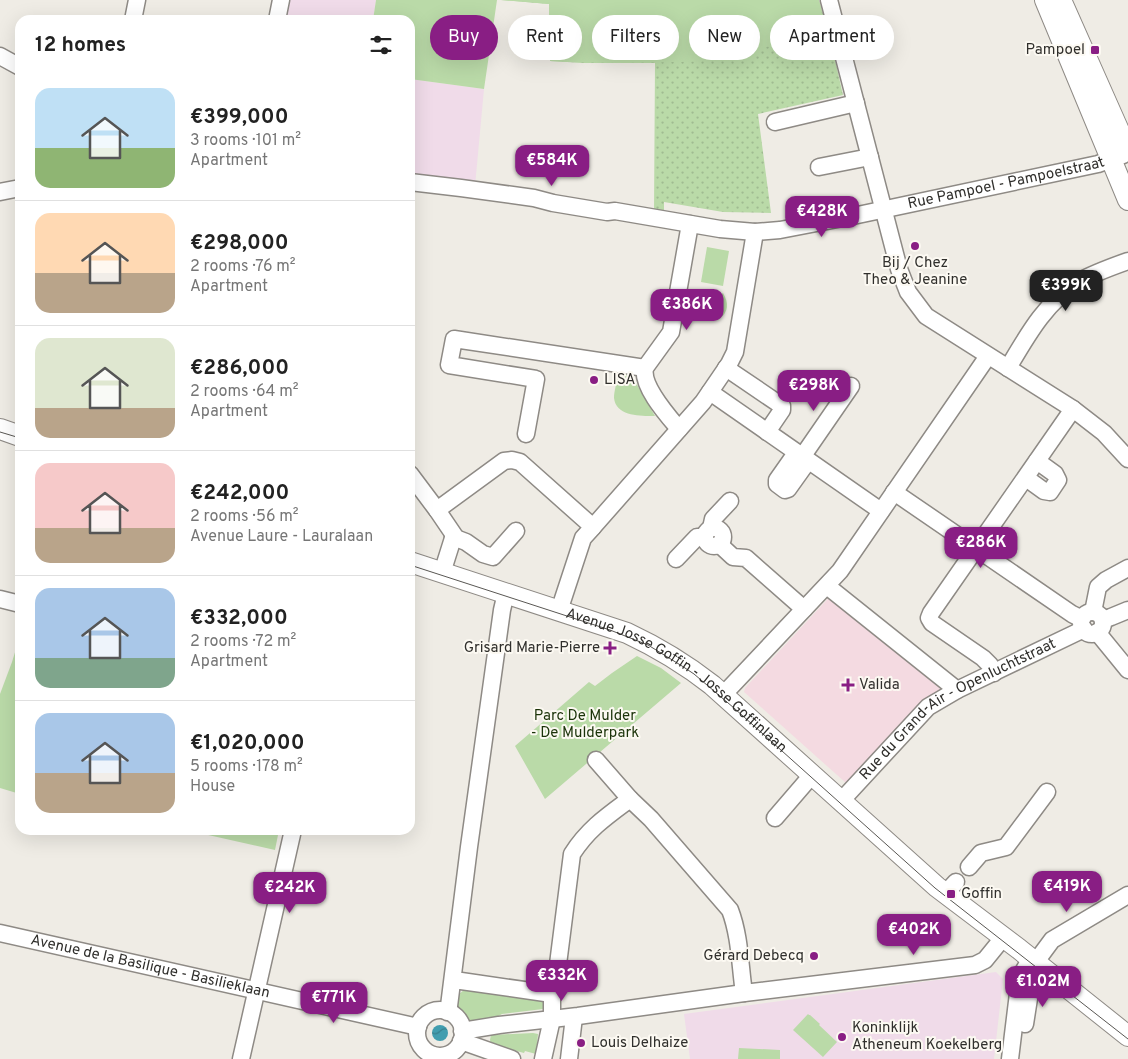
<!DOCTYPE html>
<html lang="en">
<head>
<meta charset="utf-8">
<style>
  :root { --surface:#fff; --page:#f2f2f2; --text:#222; --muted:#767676; --line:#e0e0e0; --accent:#891e84 }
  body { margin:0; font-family:Overpass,sans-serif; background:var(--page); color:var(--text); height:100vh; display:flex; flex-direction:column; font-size:19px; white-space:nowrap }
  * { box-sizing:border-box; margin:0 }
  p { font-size:16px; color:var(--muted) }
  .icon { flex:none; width:28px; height:28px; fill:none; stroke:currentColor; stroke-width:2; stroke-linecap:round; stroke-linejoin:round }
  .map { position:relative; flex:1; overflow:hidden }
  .details { position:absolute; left:15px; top:15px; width:400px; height:820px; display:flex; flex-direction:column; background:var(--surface); border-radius:15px; box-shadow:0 5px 20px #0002 }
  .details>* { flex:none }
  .banner { position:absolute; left:430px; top:15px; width:475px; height:45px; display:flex; gap:10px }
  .price { position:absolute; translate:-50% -42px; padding:0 11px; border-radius:10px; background:var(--accent); color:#fff; font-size:16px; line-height:32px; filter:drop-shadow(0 1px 2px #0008) }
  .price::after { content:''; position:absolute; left:50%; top:30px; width:15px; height:11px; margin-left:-8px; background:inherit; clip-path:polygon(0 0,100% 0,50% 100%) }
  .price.active { background:#222; color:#fff }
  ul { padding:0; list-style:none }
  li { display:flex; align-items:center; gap:15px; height:125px; padding:0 20px }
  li+li { border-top:1px solid var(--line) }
  li span { display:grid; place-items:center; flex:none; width:140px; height:100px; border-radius:15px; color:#555 }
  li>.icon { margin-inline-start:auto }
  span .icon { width:60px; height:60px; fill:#fffc; stroke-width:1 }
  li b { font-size:21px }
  h2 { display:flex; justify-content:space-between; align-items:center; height:60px; padding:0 20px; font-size:21px }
  .chip { padding:0 18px; border-radius:22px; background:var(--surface); box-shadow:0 5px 20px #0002; font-size:18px; line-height:45px }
  .chip.active { background:var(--accent); color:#fff }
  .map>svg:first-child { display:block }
  .education { fill:#f0dbe9 }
  .medical { fill:#f4dae1 }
  .grass { fill:url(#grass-dots) }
  .park { fill:#badaa8 }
  .water { fill:url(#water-waves) }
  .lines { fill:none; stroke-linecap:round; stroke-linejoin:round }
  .minor-casing { stroke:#8e8a85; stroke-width:19 }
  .major-casing { stroke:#8e8a85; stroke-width:22 }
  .minor { stroke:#fff; stroke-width:16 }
  .major { stroke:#fff; stroke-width:20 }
  .tram { stroke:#595753; stroke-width:1 }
  .poi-dot { fill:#891e84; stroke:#fcf9f2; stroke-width:2 }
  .labels { text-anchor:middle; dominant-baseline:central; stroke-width:4; stroke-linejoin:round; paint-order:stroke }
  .poi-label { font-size:15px; fill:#302f2c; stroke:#fcf9f2; text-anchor:start }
  .street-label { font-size:15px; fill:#302f2c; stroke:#fcf9f2 }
  .park-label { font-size:15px; fill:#1b3309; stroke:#fcf9f2 }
</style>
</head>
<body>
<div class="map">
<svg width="1128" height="1059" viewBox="0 0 1128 1059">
  <defs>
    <pattern id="grass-dots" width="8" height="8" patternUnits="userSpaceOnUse" patternTransform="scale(1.25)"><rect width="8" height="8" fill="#badaa8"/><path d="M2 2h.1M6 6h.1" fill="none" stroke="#a0bb91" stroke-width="1.8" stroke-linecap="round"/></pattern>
    <pattern id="water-waves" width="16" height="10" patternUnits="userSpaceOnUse" patternTransform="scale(1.25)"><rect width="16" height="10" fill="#429eaf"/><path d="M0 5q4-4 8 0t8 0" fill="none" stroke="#38818f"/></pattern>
  </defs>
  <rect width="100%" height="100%" fill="#efece5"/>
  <g class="education">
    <polygon points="275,0 376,0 373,20 338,20 312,17 311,20 271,20"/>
    <polygon points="410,79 484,89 475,186 410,178"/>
    <polygon points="996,972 1003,979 994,1059 690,1059 684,1014"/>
  </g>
  <polygon class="medical" points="837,589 952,682 914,709 846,783 744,692 745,688"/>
  <polygon class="grass" points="501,0 819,0 830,38 843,95 758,114 771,213 723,212 664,202 664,213 654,211 655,63 584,63 550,61 549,4"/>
  <g class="park">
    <polygon points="376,0 497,0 484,89 410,79 410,20 373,20"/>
    <path d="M501 0H818L827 32 754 50 753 59C685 62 617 65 550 61L549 4Z"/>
    <polygon points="707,247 729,251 723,286 701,282"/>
    <path d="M706 289 713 290 720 295 723 293C729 303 729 312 719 319 711 320 706 320 701 314L691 320 688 310 690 294 699 293Z"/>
    <path d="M618 374 632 376 655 416C642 416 616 417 614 398 614 391 617 382 618 374Z"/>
    <polygon points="20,636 20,794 0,788 0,694 12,662"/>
    <polygon points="637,656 661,668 681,683 545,799 515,746 589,682 595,686 612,673"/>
    <polygon points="186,830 279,830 275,850"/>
    <polygon points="464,990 534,999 544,1001 545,1004 543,1009 502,1014 493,1019 471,1021 466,1019 458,1008 457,1004 459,994"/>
    <polygon points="808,1014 809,1015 810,1015 820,1024 819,1025 837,1042 823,1057 793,1030"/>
    <polygon points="533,1033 538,1034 536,1054 525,1051 524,1053 513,1050 512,1053 491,1044 490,1040 491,1035"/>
    <polygon points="739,1048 780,1050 780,1059 738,1059"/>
  </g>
  <circle class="water" cx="440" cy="1033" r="8"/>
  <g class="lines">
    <defs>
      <g id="minor">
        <polyline points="829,0 899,269 908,292 926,316 1073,409 1104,433 1128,459"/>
        <polyline points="133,20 137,0"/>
        <polyline points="277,20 281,0"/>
        <polyline points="0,56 20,67"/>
        <polyline points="775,122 856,103"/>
        <polyline points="819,167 870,157"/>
        <path id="s1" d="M410 182 461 188 534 198 553 203 607 212 615 211 720 229 755 232 780 230 853 216 1098 164 1123 155"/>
        <polyline points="0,192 20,188"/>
        <polyline points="726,368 782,406 782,410 767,432"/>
        <path d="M1008 368C1027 336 1045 303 1078 282 1094 273 1111 267 1128 261"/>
        <polyline points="710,392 881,511"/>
        <path d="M679 429C668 416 641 386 645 368L671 332 690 224"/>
        <polyline points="526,434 536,379 449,365 454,339 645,368"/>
        <polyline points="796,453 777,480 777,484 785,490 788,489 808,461"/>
        <polyline points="802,457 851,386"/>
        <polyline points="410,474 437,510 454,535 442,573"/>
        <polyline points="1026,478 1044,491 1050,492 1058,480 1055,474 1037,461"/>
        <polyline points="894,492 1072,614 1082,619"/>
        <polyline points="437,510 504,461 512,460 520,462 593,527 583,538 559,611"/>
        <polyline points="593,527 703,402 729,364 735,352 755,232"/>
        <polyline points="711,528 713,519 730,501"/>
        <circle cx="714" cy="537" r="9"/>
        <polyline points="453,537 466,542 483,554 493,557 516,531"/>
        <polyline points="719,544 733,557 746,558 804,609"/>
        <polyline points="676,559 697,537 705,537"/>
        <polyline points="827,586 957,690"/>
        <polyline points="0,599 20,604"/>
        <polyline points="1093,612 1098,587 1106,580 1128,568"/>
        <circle cx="1092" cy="623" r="11"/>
        <polyline points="1103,620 1111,617 1128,610"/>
        <polyline points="1097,632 1128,670"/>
        <polyline points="994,673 990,665 983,658 932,623 929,618 931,613 1073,409"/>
        <polyline points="723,695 840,571 988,356"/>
        <polyline points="596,760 630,799"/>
        <path id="s2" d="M841 801 928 707 957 690 1084 629"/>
        <polyline points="775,818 812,775"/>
        <polyline points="969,867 981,853 1006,847 1047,792"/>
        <polyline points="945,894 956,882"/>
        <path id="s3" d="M0 933 418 1027"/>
        <polyline points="1035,963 1052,940 1128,895"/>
        <polyline points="453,981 461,981 552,994"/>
        <circle cx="440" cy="1033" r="23"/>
        <polyline points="447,1012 449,1006 469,847 502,610 506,593"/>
        <polyline points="1025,1024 1030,992 1040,975 1035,963"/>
        <polyline points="462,1031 499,1025 578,1016 744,993 975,965 985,960 998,944"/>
        <polyline points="461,1041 512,1059"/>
        <polyline points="241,1059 293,830"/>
        <path d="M543 1059 552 1019V994L556 980 572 854C588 829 607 816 630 799L651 819 730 910C740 936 740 966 744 993"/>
        <polyline points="569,1059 574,1017"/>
        <polyline points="1010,1059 1020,977 1027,965 1035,963"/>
      </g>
      <g id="major">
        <polyline points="1045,0 1128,200"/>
        <polyline points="1061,0 1128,151"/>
        <polyline points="0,429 20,436"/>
        <path id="s4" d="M410 562 627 633C659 648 684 663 712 685L937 887 1019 949 1128 1036"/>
      </g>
    </defs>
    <use href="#minor" class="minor-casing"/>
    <use href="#major" class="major-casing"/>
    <use href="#minor" class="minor"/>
    <use href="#major" class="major"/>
    <g class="tram">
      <polyline points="0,432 20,438"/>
      <polyline points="410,565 610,630 648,645 682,666 694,674 734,708 935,888 1128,1039"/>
    </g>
  </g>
  <g class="poi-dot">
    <rect x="1090" y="45" width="10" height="10" rx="2.5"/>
    <circle cx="915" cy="246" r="5"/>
    <circle cx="594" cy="380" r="5"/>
    <path d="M607.5 640.5h5v5h5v5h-5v5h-5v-5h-5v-5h5z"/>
    <path d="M845.5 677.5h5v5h5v5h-5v5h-5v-5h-5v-5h5z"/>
    <rect x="946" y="889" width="10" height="10" rx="2.5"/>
    <circle cx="814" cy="956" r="5"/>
    <circle cx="842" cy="1037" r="5"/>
    <circle cx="581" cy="1043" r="5"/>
  </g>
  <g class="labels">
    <g class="poi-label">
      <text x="1085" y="50" text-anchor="end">Pampoel</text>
      <text x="915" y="263" text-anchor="middle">Bij / Chez<tspan x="915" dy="17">Theo &amp; Jeanine</tspan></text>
      <text x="604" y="380">LISA</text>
      <text x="600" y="648" text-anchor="end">Grisard Marie-Pierre</text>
      <text x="859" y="685">Valida</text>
      <text x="961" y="894">Goffin</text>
      <text x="804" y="956" text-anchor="end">Gérard Debecq</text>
      <text x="852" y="1028">Koninklijk<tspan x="852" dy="17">Atheneum Koekelberg</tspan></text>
      <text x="591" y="1043">Louis Delhaize</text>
    </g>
    <g class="street-label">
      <text stroke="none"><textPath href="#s1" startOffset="605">Rue Pampoel - Pampoelstraat</textPath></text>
      <text stroke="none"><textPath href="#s4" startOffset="295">Avenue Josse Goffin - Josse Goffinlaan</textPath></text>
      <text stroke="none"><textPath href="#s2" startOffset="151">Rue du Grand-Air - Openluchtstraat</textPath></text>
      <text stroke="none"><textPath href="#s3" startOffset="154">Avenue de la Basilique - Basilieklaan</textPath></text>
    </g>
    <g class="park-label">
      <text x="585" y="716">Parc De Mulder<tspan x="585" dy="17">- De Mulderpark</tspan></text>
    </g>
  </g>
</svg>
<b class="price" style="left:552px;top:187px">€584K</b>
<b class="price" style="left:822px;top:238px">€428K</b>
<b class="price active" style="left:1066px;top:312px">€399K</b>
<b class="price" style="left:687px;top:331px">€386K</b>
<b class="price" style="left:814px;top:412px">€298K</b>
<b class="price" style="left:981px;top:569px">€286K</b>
<b class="price" style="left:1067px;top:913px">€419K</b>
<b class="price" style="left:290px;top:914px">€242K</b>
<b class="price" style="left:914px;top:956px">€402K</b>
<b class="price" style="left:562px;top:1002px">€332K</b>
<b class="price" style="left:1043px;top:1008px">€1.02M</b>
<b class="price" style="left:334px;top:1024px">€771K</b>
<div class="banner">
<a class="chip active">Buy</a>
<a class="chip">Rent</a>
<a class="chip">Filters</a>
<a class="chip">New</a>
<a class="chip">Apartment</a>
</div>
<section class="details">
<h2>12 homes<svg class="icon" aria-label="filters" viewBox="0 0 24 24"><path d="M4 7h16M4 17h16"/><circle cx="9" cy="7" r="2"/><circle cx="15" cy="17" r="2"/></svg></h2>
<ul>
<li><span style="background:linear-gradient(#bfe0f5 60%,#8fb573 0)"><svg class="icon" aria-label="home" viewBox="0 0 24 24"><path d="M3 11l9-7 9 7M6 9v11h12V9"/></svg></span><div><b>€399,000</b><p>3 rooms · 101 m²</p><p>Apartment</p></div></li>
<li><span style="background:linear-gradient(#ffd9b3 60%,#b9a48a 0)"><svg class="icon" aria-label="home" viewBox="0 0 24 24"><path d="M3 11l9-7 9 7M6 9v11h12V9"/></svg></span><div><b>€298,000</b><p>2 rooms · 76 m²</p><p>Apartment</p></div></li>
<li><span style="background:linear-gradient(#dfe7d0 70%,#b9a48a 0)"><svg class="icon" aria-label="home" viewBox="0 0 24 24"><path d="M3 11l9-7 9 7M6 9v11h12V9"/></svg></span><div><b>€286,000</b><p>2 rooms · 64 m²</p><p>Apartment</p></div></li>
<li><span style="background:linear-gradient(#f6c9c9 65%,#b9a48a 0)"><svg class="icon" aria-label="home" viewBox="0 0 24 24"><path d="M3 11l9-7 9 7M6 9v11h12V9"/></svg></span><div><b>€242,000</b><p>2 rooms · 56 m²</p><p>Avenue Laure - Lauralaan</p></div></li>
<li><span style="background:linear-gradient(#a9c7e8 70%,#7fa58c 0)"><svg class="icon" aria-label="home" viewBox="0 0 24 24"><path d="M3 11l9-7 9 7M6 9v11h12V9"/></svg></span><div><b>€332,000</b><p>2 rooms · 72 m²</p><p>Apartment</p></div></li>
<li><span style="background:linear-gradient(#a9c7e8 60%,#b9a48a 0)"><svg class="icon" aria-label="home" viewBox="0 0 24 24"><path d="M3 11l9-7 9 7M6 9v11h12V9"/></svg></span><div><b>€1,020,000</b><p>5 rooms · 178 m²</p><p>House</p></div></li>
</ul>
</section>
</div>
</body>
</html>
